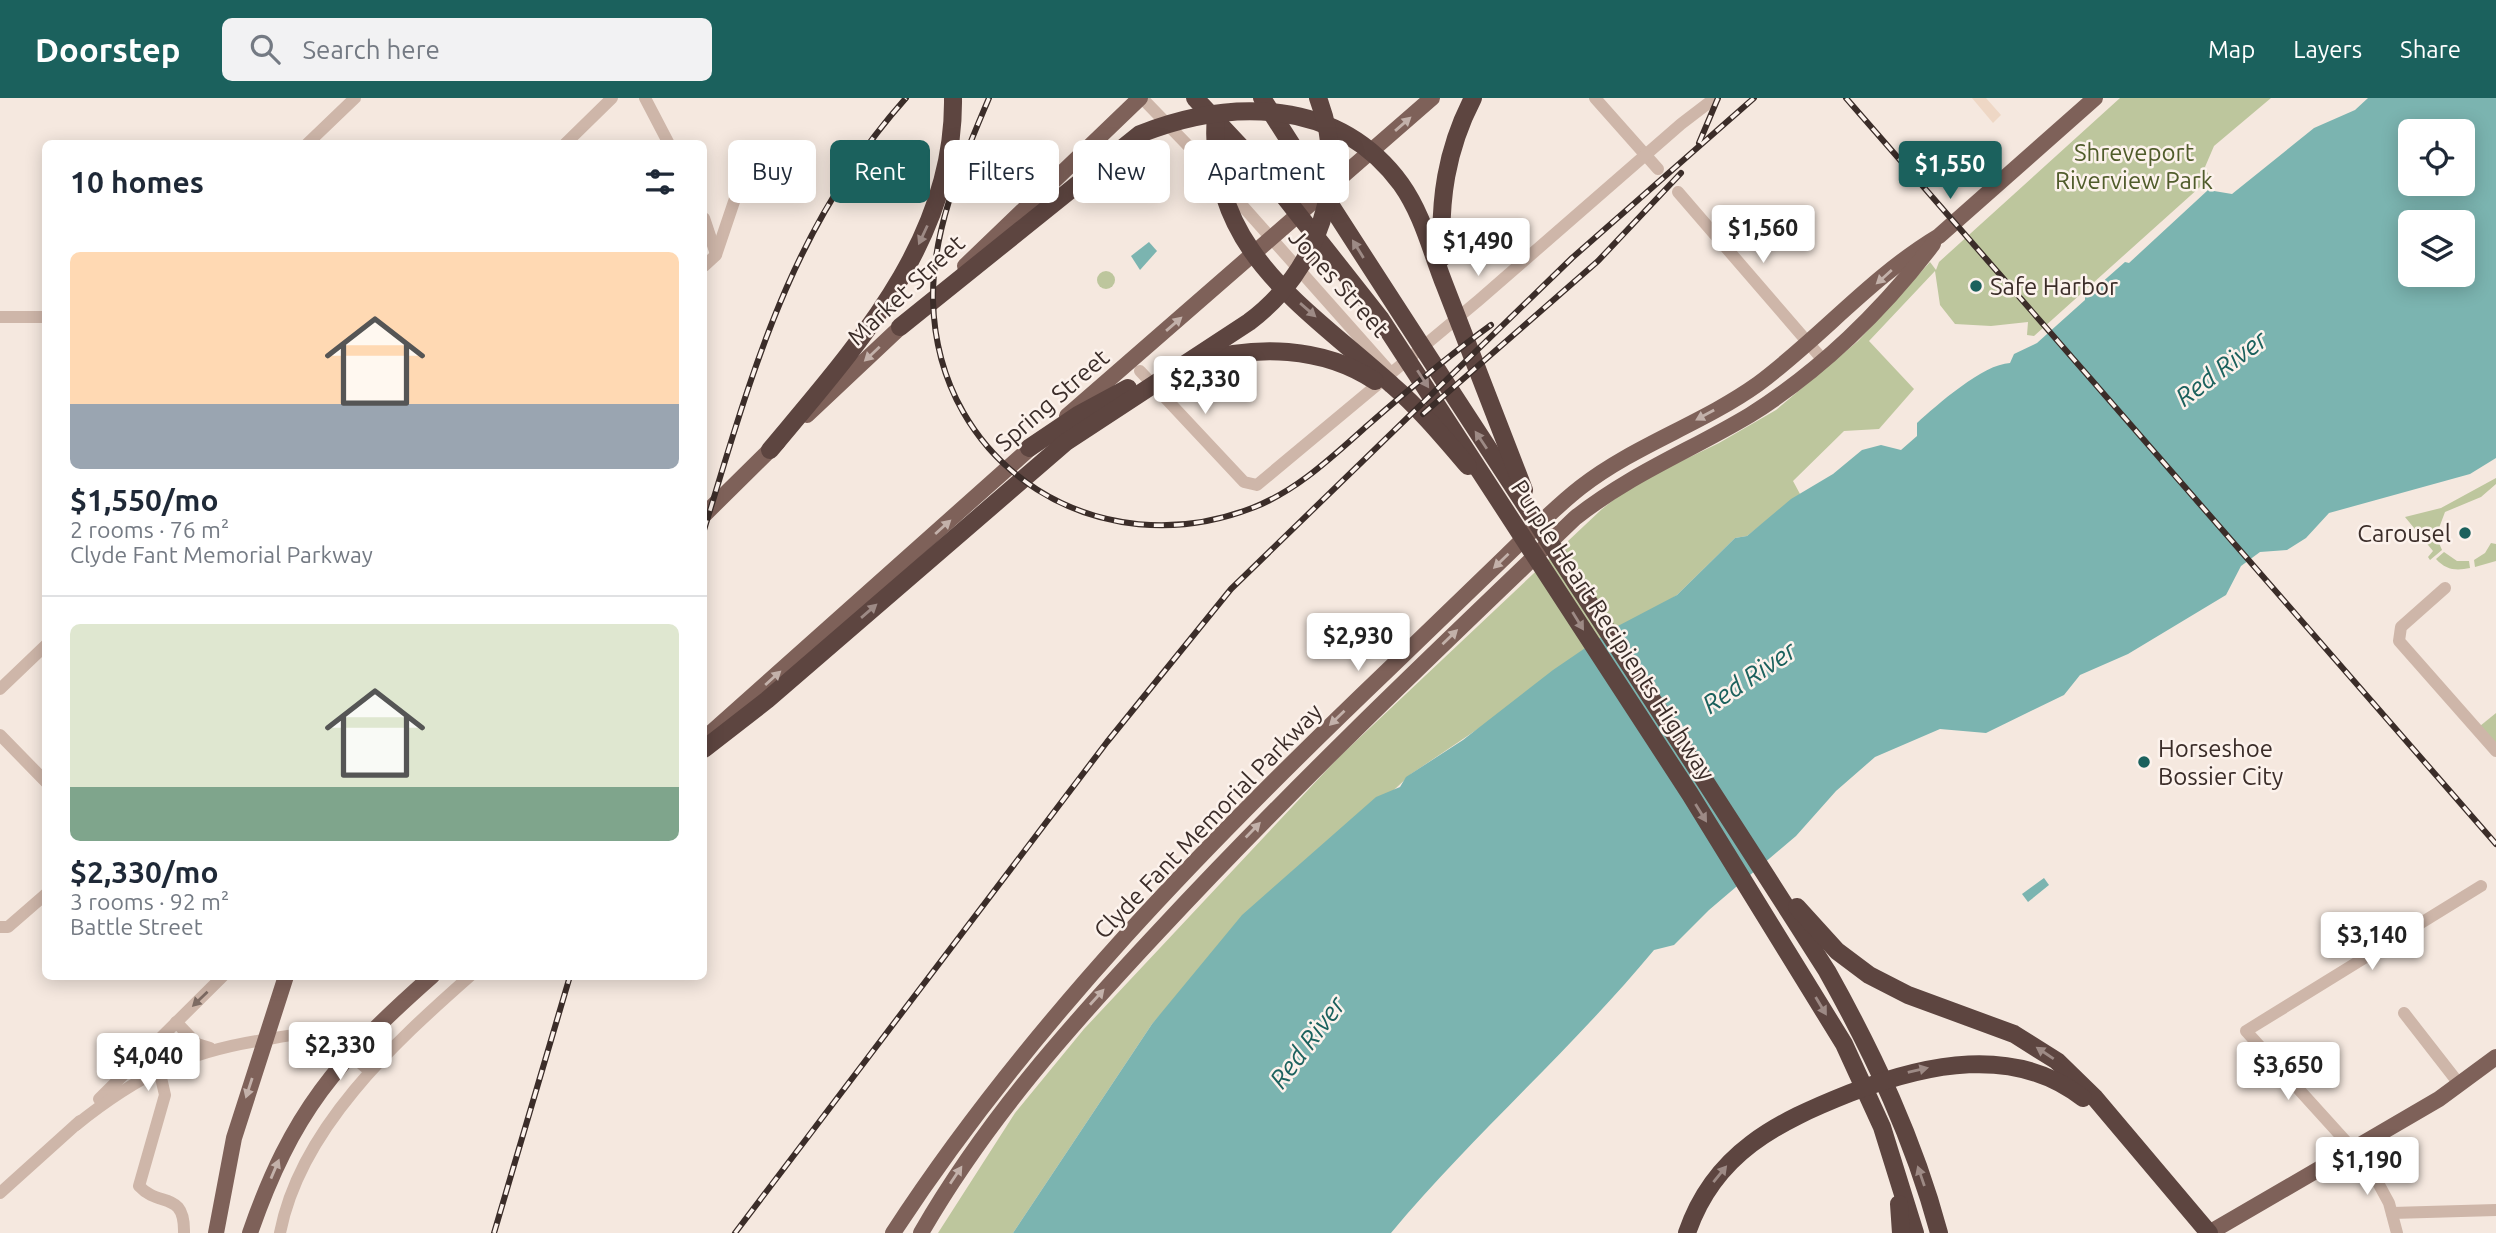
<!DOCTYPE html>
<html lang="en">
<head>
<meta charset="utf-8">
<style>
  :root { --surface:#fff; --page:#f2f2f3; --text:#1f2937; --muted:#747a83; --line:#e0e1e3; --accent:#1b615d }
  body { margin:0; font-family:Ubuntu,sans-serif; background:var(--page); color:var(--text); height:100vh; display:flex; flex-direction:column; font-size:26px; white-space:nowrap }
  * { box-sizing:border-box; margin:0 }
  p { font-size:23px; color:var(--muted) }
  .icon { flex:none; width:38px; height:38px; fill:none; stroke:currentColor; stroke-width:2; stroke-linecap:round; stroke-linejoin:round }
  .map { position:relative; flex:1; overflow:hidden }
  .panel { position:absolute; left:42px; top:42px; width:665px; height:840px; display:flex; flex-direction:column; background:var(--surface); border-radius:10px; box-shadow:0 4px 18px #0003 }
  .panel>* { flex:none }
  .guide { position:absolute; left:728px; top:42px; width:665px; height:63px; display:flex; gap:14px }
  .fabs { position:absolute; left:2398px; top:21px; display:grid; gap:14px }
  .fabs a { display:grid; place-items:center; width:77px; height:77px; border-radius:10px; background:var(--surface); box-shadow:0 4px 18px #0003; font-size:35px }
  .price { position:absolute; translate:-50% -60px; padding:0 16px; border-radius:7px; background:#fff; color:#222; font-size:23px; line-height:46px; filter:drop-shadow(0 2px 4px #0008) }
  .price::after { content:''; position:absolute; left:50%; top:42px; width:21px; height:16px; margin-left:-10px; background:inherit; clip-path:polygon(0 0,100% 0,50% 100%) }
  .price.selected { background:var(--accent); color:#fff }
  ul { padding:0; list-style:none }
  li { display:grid; align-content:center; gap:14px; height:371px; padding:0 28px }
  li+li { border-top:2px solid var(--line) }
  li span { display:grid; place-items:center; height:217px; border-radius:10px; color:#555 }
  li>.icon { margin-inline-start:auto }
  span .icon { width:126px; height:126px; fill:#fffc; stroke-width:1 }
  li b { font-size:30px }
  h2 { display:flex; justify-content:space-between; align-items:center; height:84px; padding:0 28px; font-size:30px }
  .chip { padding:0 24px; border-radius:10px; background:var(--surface); box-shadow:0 4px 18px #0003; font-size:24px; line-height:63px }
  .chip.selected { background:var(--accent); color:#fff }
  header { display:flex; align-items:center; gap:42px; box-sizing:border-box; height:98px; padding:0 35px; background:var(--accent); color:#fff }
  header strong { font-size:33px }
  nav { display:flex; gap:38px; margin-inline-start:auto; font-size:24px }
  .search { width:490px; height:63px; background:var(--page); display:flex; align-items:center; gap:18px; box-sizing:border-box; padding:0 24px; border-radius:10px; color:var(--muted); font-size:26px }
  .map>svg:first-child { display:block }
  .green { fill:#bdc69d }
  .plaza { fill:#eed7c5 }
  .water { fill:#7bb4b0; fill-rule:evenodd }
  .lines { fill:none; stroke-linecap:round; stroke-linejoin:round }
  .minor { stroke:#ceb6a9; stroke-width:12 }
  .major { stroke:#7e6159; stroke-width:16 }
  .highway { stroke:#5d4540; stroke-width:18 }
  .rail-casing { stroke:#3b2d29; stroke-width:6 }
  .rail { stroke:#fcf2ec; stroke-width:3.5; stroke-dasharray:10; stroke-linecap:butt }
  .oneway { fill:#c3b1aa }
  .oneway2 { fill:#9d8a85 }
  .oneway3 { fill:#7d6b63 }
  .poi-dot { fill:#1b615d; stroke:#fcf2ec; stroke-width:2.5 }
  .labels { text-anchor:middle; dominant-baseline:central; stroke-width:5; stroke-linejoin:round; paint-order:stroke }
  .park-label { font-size:24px; fill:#505c2b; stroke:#fcf2ec }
  .street-label { font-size:24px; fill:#3b2d29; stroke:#fcf2ec }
  .poi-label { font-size:24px; fill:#3b2d29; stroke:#fcf2ec; text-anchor:start }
  .water-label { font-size:26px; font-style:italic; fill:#1b615d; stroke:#fcf2ec }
</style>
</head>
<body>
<header>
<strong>Doorstep</strong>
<div class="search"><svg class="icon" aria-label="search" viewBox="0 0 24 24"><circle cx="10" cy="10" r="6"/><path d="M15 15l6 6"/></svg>Search here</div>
<nav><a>Map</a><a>Layers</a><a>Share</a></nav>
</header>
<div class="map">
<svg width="2496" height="1135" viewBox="0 0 2496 1135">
  <rect width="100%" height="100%" fill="#f5e8df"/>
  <g class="green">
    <polygon points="2120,0 2271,0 2214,48 2205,69 2210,80 2034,238 2027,237 2028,224 1991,228 1955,226 1940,207 1935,173 1869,243 1914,291 1879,331 1844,333 1793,383 1800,396 1747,438 1735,440 1677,497 1411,676 1192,881 1152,926 1013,1135 938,1135 1015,1015 1084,931 1338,660 1602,411 1634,386 1719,345 1776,312 1858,243 1930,164 1936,172 1939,164"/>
    <circle cx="1106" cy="182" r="9"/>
    <polygon points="2496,380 2496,386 2481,399 2445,414 2436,438 2442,452 2430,462 2428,459 2433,453 2405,419 2441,410"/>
    <polygon points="2491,445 2496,446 2496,463 2475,469 2474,462 2485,455"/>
    <path d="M2444 454 2457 463H2469L2470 470C2456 473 2446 472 2436 461Z"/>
    <polygon points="2496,615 2496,646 2480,628"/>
  </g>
  <polygon class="plaza" points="1972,0 1986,0 2001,17 1993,25"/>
  <g class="water">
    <path d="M2368 0H2496V360L2470 376 2329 415 2306 440 2287 452 2260 454 2241 468 2226 497 2128 556 2080 577 2064 597 1986 635 1940 631 1875 659 1836 693 1796 738 1709 812 1674 847 1654 852C1572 951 1474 1036 1391 1135H1013L1152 926 1242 817 1376 699 1400 689 1406 679 1463 642 1553 572 1616 529 1677 497 1735 440 1747 438 1791 401 1833 376 1862 352 1881 347 1901 352 1917 338V325C1937 307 1983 266 2010 265L2014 256 2037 245 2085 202V193L2091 194 2125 164 2129 165 2208 92 2232 96 2314 30 2355 12ZM2410 33H2462V86H2410ZM2410 124H2462V177H2410Z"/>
    <polygon points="1149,144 1157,153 1140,172 1131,158"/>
    <polygon points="2044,780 2049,787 2028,804 2022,796"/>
  </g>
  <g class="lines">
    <g class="minor">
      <polyline points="645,0 669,46"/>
      <polyline points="1142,0 1200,60 1390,274"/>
      <polyline points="1595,0 1658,71"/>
      <polyline points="307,46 355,0"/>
      <polyline points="565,46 612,0"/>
      <polyline points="1678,94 1823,262"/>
      <polyline points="704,120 716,156"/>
      <polyline points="704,168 716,157 745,71"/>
      <polyline points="0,219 46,219"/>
      <polyline points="1140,273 1244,384 1257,387 1479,202 1681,26 1715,0"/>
      <polyline points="2445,490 2401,529 2399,543 2496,653"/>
      <polyline points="0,591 46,547"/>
      <polyline points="0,637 46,684"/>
      <polyline points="0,829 8,829 46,796"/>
      <polyline points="2404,915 2460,987"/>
      <polyline points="176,924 197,946 210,950"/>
      <path d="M159 971 165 997 139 1088C159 1110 185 1092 184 1135"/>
      <polyline points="99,1001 223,878"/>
      <path d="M76 1027C137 978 185 954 263 942 282 939 303 933 322 939 339 944 356 962 370 973"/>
      <polyline points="0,1095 80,1023"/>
      <polyline points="2392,1115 2496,1112"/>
      <path d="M280 1135C300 1031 394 945 470 878"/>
      <polyline points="2397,1135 2389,1105 2370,1070 2246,933 2481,788"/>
    </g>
    <g class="major">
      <polyline points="965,168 1140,0"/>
      <polyline points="807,317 908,222"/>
      <polyline points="1067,318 1432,0"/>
      <polyline points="704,417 778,344"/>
      <polyline points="704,641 1037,344"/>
      <polyline points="216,1135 234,1040 286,878"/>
      <path d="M250 1135C292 1014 337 962 432 878"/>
      <path d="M893 1135C1030 925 1209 743 1390 570 1428 533 1467 496 1506 458 1530 435 1554 410 1581 389 1635 347 1702 326 1758 286 1820 240 1872 178 1939 138L2095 0"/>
      <path d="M921 1135C986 1022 1070 928 1159 833 1292 690 1434 555 1575 420 1632 375 1690 353 1750 317 1820 273 1883 212 1933 146"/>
      <polyline points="2209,1135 2439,1001 2496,959"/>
    </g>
    <g class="highway">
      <polyline points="1195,0 1268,78 1380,220 1690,696 1844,946 1882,1029 1915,1135"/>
      <path d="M1262 0C1448 293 1641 580 1827 873 1874 957 1914 1042 1939 1135"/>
      <path d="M1216 16C1205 151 1303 207 1392 287 1420 311 1444 340 1468 368"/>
      <path d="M1442 160C1439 103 1446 52 1473 0"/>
      <path d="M900 229 1140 36C1231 0 1338 0 1401 86 1423 117 1431 153 1445 188 1471 256 1498 324 1524 392"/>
      <path d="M1196 264C1256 247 1322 248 1375 283"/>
      <polyline points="1029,350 1078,317 1128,290"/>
      <path d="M770 352C855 250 955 142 953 0"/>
      <path d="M704 651 767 602 1066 344 1249 224C1318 172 1350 83 1318 0"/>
      <polyline points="1797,809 1837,853 1869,877 1908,897 2014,936 2057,963 2095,1000 2209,1135"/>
      <polyline points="1899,1106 1901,1135"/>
      <path d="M1687 1135C1714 1055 1777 1024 1850 995 1925 966 2014 946 2083 1000"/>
    </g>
    <defs>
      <g id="rail">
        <path d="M989 0C962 64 932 131 933 202 937 371 1100 469 1252 410 1297 393 1333 358 1368 327 1408 292 1448 258 1491 227"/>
        <polyline points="1846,0 2496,746"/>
        <polyline points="1699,45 1718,0"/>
        <polyline points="1423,316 1598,163 1681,75"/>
        <path d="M704 432C753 272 791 129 906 0"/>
        <polyline points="494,1135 570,878"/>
        <polyline points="735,1135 1107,644 1231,491 1572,160 1754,0"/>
      </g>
    </defs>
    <use href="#rail" class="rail-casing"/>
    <use href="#rail" class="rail"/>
  </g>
  <defs><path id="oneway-solid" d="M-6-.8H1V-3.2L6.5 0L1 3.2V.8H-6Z" transform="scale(1.75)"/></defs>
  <g class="oneway">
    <use href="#oneway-solid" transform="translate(1403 26) rotate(-41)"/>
    <use href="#oneway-solid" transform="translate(1884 179) rotate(138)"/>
    <use href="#oneway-solid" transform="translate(1174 226) rotate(-41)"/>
    <use href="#oneway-solid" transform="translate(872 256) rotate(137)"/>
    <use href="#oneway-solid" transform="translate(1705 317) rotate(151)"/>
    <use href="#oneway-solid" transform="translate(943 429) rotate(-42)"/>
    <use href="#oneway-solid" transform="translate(1501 463) rotate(136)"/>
    <use href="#oneway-solid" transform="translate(1450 539) rotate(-44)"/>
    <use href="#oneway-solid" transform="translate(773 580) rotate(-42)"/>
    <use href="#oneway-solid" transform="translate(1337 620) rotate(136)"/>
    <use href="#oneway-solid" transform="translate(1253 732) rotate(-46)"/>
    <use href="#oneway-solid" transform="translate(1097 899) rotate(-48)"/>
    <use href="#oneway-solid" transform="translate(249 990) rotate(108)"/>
    <use href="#oneway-solid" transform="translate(275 1071) rotate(-67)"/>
    <use href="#oneway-solid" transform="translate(956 1077) rotate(-56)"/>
  </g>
  <g class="oneway2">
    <use href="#oneway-solid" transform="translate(923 137) rotate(115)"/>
    <use href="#oneway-solid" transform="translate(1358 151) rotate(-122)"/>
    <use href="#oneway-solid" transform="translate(1308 212) rotate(41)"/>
    <use href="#oneway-solid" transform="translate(1423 281) rotate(57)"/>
    <use href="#oneway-solid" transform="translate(1481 342) rotate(-124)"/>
    <use href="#oneway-solid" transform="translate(869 513) rotate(-41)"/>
    <use href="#oneway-solid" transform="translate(1578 523) rotate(58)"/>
    <use href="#oneway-solid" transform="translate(1701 715) rotate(58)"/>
    <use href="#oneway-solid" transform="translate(1821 908) rotate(59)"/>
    <use href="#oneway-solid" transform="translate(2045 955) rotate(-146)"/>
    <use href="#oneway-solid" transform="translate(1918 972) rotate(-13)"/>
    <use href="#oneway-solid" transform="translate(1720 1076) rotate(-51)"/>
    <use href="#oneway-solid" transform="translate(1921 1078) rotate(-109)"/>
  </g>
  <use class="oneway3" href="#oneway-solid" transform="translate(200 901) rotate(136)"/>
  <g class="poi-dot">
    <circle cx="1976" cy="188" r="7"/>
    <circle cx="2465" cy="435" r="7"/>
    <circle cx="2144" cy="664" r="7"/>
  </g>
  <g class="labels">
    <g class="park-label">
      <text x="2134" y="54">Shreveport<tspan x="2134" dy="28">Riverview Park</tspan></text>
    </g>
    <g class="street-label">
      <text transform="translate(1339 185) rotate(48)">Jones Street</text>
      <text transform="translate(906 192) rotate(-43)">Market Street</text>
      <text transform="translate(1052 302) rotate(-41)">Spring Street</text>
      <text transform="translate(1613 532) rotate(57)">Purple Heart Recipients Highway</text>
      <text transform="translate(1208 723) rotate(-46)">Clyde Fant Memorial Parkway</text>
    </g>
    <g class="poi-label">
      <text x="1990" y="188">Safe Harbor</text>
      <text x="2451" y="435" text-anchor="end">Carousel</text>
      <text x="2158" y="650">Horseshoe<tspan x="2158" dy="28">Bossier City</tspan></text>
    </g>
    <g class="water-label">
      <text transform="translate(2221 270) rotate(-37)">Red River</text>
      <text transform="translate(1749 579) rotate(-34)">Red River</text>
      <text transform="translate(1307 944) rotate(-53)">Red River</text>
    </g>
  </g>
</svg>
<div class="fabs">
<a><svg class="icon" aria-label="locate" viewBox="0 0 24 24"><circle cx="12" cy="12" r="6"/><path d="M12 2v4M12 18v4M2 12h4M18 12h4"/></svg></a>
<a><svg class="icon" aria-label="layers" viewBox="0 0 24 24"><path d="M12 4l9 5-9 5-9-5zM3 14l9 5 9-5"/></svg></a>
</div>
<b class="price selected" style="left:1950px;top:103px">$1,550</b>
<b class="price" style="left:1763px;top:167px">$1,560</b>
<b class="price" style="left:1478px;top:180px">$1,490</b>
<b class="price" style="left:1205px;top:318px">$2,330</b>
<b class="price" style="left:1358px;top:575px">$2,930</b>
<b class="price" style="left:2372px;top:874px">$3,140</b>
<b class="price" style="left:340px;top:984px">$2,330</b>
<b class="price" style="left:148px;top:995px">$4,040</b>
<b class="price" style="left:2288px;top:1004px">$3,650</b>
<b class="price" style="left:2367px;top:1099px">$1,190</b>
<div class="guide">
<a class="chip">Buy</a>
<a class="chip selected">Rent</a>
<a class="chip">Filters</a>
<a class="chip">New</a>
<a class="chip">Apartment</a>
</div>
<section class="panel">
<h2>10 homes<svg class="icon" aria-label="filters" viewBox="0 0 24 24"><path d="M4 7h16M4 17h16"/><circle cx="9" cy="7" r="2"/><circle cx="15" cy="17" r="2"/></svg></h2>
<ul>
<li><span style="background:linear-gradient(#ffd9b3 70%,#9aa5b1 0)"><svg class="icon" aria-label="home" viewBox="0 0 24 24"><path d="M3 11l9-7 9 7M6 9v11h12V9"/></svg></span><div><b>$1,550/mo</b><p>2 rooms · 76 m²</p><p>Clyde Fant Memorial Parkway</p></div></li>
<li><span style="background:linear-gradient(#dfe7d0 75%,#7fa58c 0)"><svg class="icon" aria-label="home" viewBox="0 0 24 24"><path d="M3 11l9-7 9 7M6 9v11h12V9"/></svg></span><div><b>$2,330/mo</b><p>3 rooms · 92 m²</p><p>Battle Street</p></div></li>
</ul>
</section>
</div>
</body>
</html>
